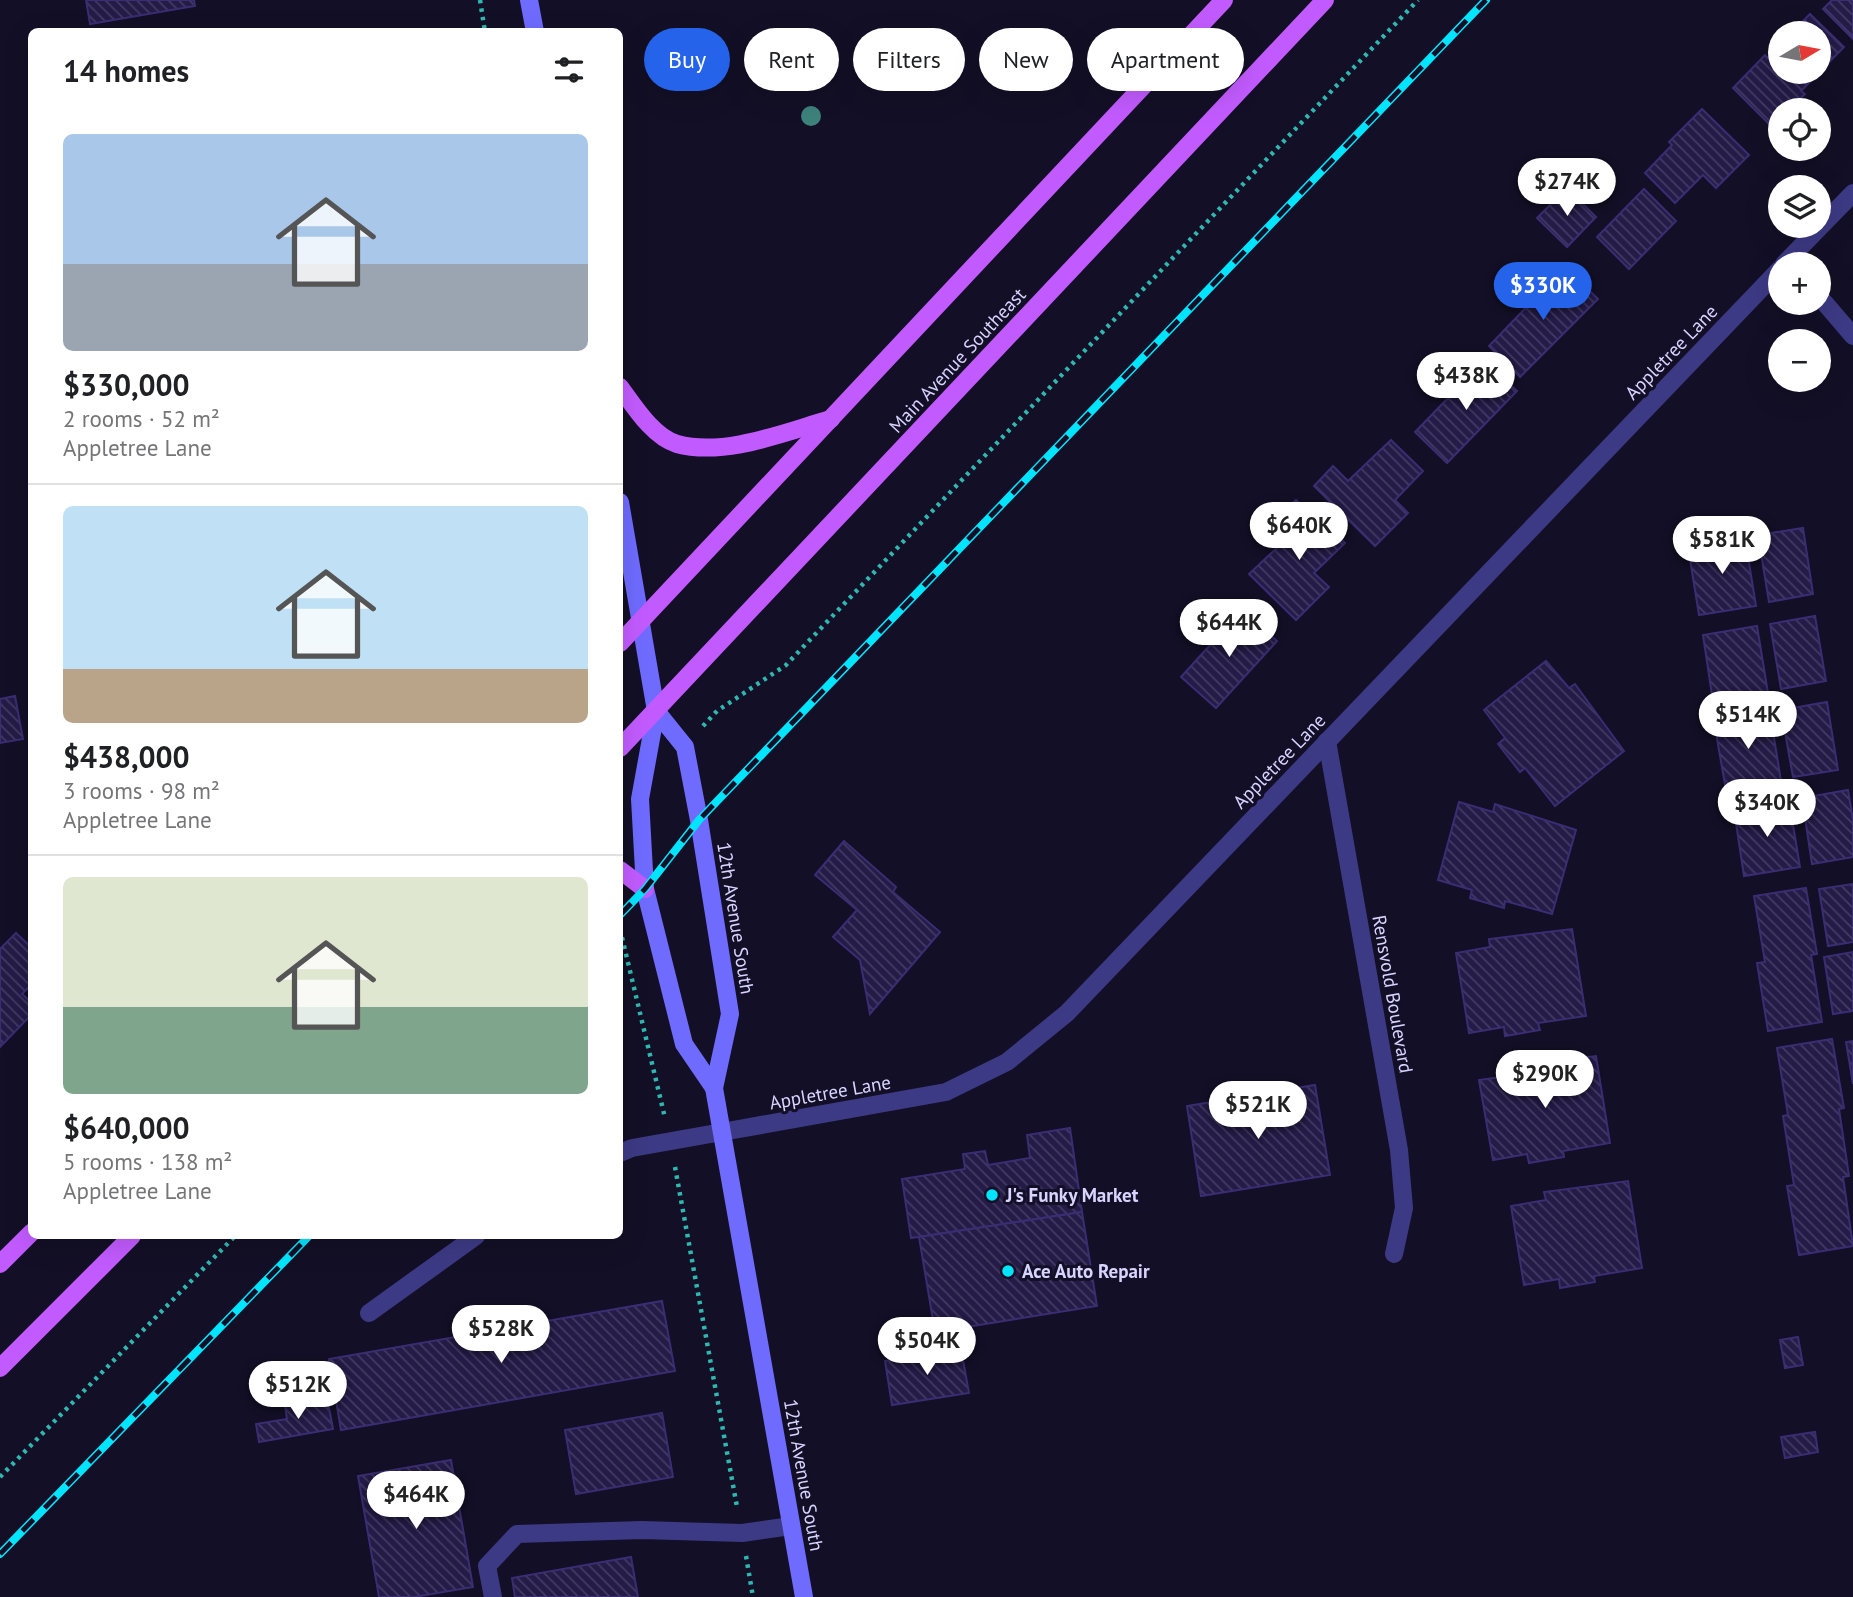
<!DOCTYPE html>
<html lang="en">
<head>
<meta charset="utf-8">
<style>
  :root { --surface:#fff; --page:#f2f2f2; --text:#202124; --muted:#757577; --line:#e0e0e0; --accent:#2563eb }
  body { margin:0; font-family:"PT Sans",sans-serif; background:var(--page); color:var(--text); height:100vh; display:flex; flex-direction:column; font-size:26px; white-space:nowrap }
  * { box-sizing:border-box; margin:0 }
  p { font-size:23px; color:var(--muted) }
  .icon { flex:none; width:38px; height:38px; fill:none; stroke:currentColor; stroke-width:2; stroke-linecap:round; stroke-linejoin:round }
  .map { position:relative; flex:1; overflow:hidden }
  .sheet { position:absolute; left:28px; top:28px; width:595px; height:1211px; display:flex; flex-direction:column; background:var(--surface); border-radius:10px; box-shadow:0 7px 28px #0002 }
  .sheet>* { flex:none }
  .banner { position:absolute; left:644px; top:28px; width:665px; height:63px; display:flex; gap:14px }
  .needle { width:46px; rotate:80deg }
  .controls { position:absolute; left:1768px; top:21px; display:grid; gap:14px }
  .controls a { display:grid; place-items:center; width:63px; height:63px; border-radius:50%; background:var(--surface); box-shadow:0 7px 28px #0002; font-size:35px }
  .price { position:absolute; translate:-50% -60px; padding:0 16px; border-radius:24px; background:#fff; color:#222; font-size:23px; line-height:46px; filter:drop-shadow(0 2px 4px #0008) }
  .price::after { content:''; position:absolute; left:50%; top:42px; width:21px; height:16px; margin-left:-10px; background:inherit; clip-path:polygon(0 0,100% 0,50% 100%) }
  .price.current { background:var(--accent); color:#fff }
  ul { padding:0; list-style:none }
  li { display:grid; align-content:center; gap:14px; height:371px; padding:0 35px }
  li+li { border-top:2px solid var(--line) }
  li span { display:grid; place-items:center; height:217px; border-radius:10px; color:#555 }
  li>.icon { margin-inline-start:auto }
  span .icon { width:126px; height:126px; fill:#fffc; stroke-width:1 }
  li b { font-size:30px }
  h2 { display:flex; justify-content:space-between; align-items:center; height:84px; padding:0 35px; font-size:30px }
  .chip { padding:0 24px; border-radius:32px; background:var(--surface); box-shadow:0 7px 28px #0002; font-size:24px; line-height:63px }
  .chip.current { background:var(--accent); color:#fff }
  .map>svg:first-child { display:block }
  .building { fill:url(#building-back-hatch); stroke:#3b2d73; stroke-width:2 }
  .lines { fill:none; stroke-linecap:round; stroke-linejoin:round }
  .path { stroke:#2fb8b0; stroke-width:4.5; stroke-dasharray:3.5 5; stroke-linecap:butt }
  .lane { stroke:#3d3a85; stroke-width:18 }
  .street { stroke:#3d3a85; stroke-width:18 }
  .secondary { stroke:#6f6bff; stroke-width:18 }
  .primary { stroke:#c25bff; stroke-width:18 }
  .rail-casing { stroke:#00e5ff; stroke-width:8 }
  .rail { stroke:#130f26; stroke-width:5; stroke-dasharray:16; stroke-linecap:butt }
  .tree { fill:#3d827b }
  .poi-dot { fill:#00e5ff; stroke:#130f26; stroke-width:2.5 }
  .labels { text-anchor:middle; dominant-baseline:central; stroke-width:6; stroke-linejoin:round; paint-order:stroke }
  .street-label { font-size:19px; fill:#d9d4ff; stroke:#130f26 }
  .poi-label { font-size:19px; font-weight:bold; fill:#d9d4ff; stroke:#130f26; text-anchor:start }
</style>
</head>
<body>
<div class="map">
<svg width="1853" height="1597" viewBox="0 0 1853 1597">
  <defs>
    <pattern id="building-back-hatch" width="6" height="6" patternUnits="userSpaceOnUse" patternTransform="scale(1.75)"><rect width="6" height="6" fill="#241b47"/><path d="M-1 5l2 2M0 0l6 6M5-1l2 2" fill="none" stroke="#433b63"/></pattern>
  </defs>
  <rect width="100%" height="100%" fill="#130f26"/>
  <g class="building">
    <polygon points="86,0 194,0 195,6 90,24"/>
    <polygon points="1832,0 1853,0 1853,39 1823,9"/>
    <polygon points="1810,14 1844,47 1801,91 1805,94 1788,110 1780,110 1780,119 1772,127 1733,88 1765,55 1767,58 1780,45 1780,72 1818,72 1818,33 1791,33"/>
    <polygon points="1702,109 1749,155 1716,188 1703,175 1675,203 1645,173 1672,145 1669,142"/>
    <polygon points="1567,188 1596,217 1567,247 1537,218"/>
    <polygon points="1644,189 1676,221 1629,269 1597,237"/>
    <polygon points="1565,267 1598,299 1520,377 1489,346"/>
    <polygon points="1485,360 1517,391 1447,463 1415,432"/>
    <polygon points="1391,440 1423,471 1395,500 1408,513 1375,546 1314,486 1333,466 1348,481"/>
    <polygon points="1296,500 1311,515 1314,512 1345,543 1314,573 1329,587 1296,620 1249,574 1298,528 1283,513"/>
    <polygon points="1803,528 1813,594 1769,602 1758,535"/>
    <polygon points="1745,538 1756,606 1699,615 1688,547"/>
    <polygon points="1242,610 1277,641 1216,708 1181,677"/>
    <polygon points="1815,616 1826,681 1781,689 1770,624"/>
    <polygon points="1757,626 1768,693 1713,702 1703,635"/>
    <polygon points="1546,661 1569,688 1575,684 1624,751 1555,806 1525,768 1520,772 1498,744 1505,738 1484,710"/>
    <polygon points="15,696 23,739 0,743 0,699"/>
    <polygon points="1827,702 1838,770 1793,777 1781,710"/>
    <polygon points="1770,713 1781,781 1726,790 1714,722"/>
    <polygon points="1848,790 1853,820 1853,857 1812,864 1802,798"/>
    <polygon points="1789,801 1800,867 1744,876 1734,810"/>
    <polygon points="1459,802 1493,812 1495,804 1576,830 1552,914 1505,901 1504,908 1470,898 1472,890 1438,880"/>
    <polygon points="844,841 896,887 893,892 940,932 870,1014 860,960 833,937 857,910 815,875"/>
    <polygon points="1853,884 1853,942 1828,946 1819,889"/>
    <polygon points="1806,888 1817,954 1811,955 1822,1022 1768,1031 1757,963 1765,962 1754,896"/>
    <polygon points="1572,929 1586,1016 1538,1023 1540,1030 1505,1036 1504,1027 1469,1033 1456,953 1490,947 1489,939"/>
    <polygon points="16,933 32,948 32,984 22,994 32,1003 32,1014 0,1047 0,949"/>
    <polygon points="1853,952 1853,1011 1833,1014 1824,957"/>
    <polygon points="1832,1039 1844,1108 1839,1109 1849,1176 1843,1177 1853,1246 1799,1255 1787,1186 1794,1185 1783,1116 1788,1115 1777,1048"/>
    <polygon points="1853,1041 1853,1084 1846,1042"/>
    <polygon points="1596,1056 1610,1143 1563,1151 1564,1157 1529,1163 1527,1154 1493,1160 1479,1080 1515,1075 1513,1066"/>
    <polygon points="1315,1085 1330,1175 1201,1196 1187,1106"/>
    <polygon points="1070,1128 1082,1212 911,1238 902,1179 965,1169 963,1154 985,1151 988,1165 1030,1158 1027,1135"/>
    <polygon points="1628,1181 1642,1268 1594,1276 1595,1282 1560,1288 1559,1279 1524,1285 1511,1206 1546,1200 1544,1192"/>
    <polygon points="1082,1212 1097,1306 935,1332 919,1237"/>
    <polygon points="662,1301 675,1371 341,1430 329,1359"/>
    <polygon points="1798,1337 1803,1365 1785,1368 1780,1340"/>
    <polygon points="961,1349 969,1393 892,1405 885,1361"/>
    <polygon points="327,1397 333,1429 259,1442 256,1424 287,1419 285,1405"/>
    <polygon points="662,1413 673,1477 576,1494 565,1430"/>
    <polygon points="1815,1432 1818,1452 1785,1458 1781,1437"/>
    <polygon points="451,1460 473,1587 414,1597 379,1597 358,1476"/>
    <polygon points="631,1557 638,1597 515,1597 512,1578"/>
  </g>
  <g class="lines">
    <g class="path">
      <polyline points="480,0 485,32"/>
      <polyline points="703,726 717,711 786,665 1418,0"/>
      <polyline points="620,929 665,1118"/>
      <polyline points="675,1167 737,1507"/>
      <polyline points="0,1477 235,1236"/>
      <polyline points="746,1556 753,1597"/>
    </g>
    <g class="lane">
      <polyline points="620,1153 632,1148 722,1132"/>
      <polyline points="369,1313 476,1236"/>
      <polyline points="493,1597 487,1566 517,1534 642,1530 742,1533 791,1526"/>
    </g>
    <g class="street">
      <polyline points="1784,264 1853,193"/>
      <polyline points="1818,295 1853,336"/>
      <polyline points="1327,741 1399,1150 1404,1208 1394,1254"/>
      <polyline points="722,1132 946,1092 1007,1062 1067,1013 1780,269"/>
    </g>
    <g class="secondary">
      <polyline points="529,0 535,32"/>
      <polyline points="620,502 656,711 685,747 699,820 730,1014 714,1088 804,1597"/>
      <polyline points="656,711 640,799 645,889 684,1044 714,1088"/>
    </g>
    <g class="primary">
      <path d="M620 387C634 406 653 437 677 444 725 457 785 432 831 419"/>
      <polyline points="620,643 1224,0"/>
      <polyline points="620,748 1325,0"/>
      <polyline points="620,870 645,889"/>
      <polyline points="0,1264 32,1232"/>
      <polyline points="0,1368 132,1236"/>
    </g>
    <defs>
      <g id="rail">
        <polyline points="620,915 645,889 699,820 1486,0"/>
        <polyline points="0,1554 309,1236"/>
      </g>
    </defs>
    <use href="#rail" class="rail-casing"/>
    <use href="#rail" class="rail"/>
  </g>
  <circle class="tree" cx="811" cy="116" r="10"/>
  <g class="poi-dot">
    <circle cx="992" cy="1195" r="7"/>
    <circle cx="1008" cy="1271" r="7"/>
  </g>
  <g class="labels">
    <g class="street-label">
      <text transform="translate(1671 352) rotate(-46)">Appletree Lane</text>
      <text transform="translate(957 360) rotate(-47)">Main Avenue Southeast</text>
      <text transform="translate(1279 761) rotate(-46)">Appletree Lane</text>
      <text transform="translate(736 918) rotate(81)">12th Avenue South</text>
      <text transform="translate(1393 994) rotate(80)">Rensvold Boulevard</text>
      <text transform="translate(830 1092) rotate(-10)">Appletree Lane</text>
      <text transform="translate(804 1475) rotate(80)">12th Avenue South</text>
    </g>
    <g class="poi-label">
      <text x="1006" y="1195">J's Funky Market</text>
      <text x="1022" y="1271">Ace Auto Repair</text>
    </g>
  </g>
</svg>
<div class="controls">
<a><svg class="needle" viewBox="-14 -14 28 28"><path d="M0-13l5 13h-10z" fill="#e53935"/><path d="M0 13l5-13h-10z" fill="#757577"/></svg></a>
<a><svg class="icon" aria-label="locate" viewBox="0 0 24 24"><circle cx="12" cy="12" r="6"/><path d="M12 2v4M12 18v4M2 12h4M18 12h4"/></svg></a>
<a><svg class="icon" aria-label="layers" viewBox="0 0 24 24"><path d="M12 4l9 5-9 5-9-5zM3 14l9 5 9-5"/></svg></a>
<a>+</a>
<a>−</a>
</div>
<b class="price" style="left:1567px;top:218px">$274K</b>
<b class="price current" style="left:1543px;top:322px">$330K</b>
<b class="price" style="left:1466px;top:412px">$438K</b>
<b class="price" style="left:1299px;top:562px">$640K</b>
<b class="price" style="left:1722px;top:576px">$581K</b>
<b class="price" style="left:1229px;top:659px">$644K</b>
<b class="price" style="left:1748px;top:751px">$514K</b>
<b class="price" style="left:1767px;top:839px">$340K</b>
<b class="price" style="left:1545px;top:1110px">$290K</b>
<b class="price" style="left:1258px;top:1141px">$521K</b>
<b class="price" style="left:501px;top:1365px">$528K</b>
<b class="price" style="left:927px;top:1377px">$504K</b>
<b class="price" style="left:298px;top:1421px">$512K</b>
<b class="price" style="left:416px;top:1531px">$464K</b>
<div class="banner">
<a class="chip current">Buy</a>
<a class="chip">Rent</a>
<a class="chip">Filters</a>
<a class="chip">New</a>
<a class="chip">Apartment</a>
</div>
<section class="sheet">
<h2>14 homes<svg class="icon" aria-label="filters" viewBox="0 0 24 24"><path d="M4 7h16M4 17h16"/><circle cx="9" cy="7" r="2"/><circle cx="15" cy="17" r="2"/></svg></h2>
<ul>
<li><span style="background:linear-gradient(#a9c7e8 60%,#9aa5b1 0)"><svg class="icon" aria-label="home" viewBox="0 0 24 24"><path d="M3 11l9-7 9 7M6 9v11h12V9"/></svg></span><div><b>$330,000</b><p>2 rooms · 52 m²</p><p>Appletree Lane</p></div></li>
<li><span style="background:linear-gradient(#bfe0f5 75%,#b9a48a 0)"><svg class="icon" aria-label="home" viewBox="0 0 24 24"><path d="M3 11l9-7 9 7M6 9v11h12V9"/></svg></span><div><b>$438,000</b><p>3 rooms · 98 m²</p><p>Appletree Lane</p></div></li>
<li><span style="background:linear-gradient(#dfe7d0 60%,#7fa58c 0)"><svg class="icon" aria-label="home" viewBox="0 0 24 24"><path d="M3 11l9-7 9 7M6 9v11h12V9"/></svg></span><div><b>$640,000</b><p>5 rooms · 138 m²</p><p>Appletree Lane</p></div></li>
</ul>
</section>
</div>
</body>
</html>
